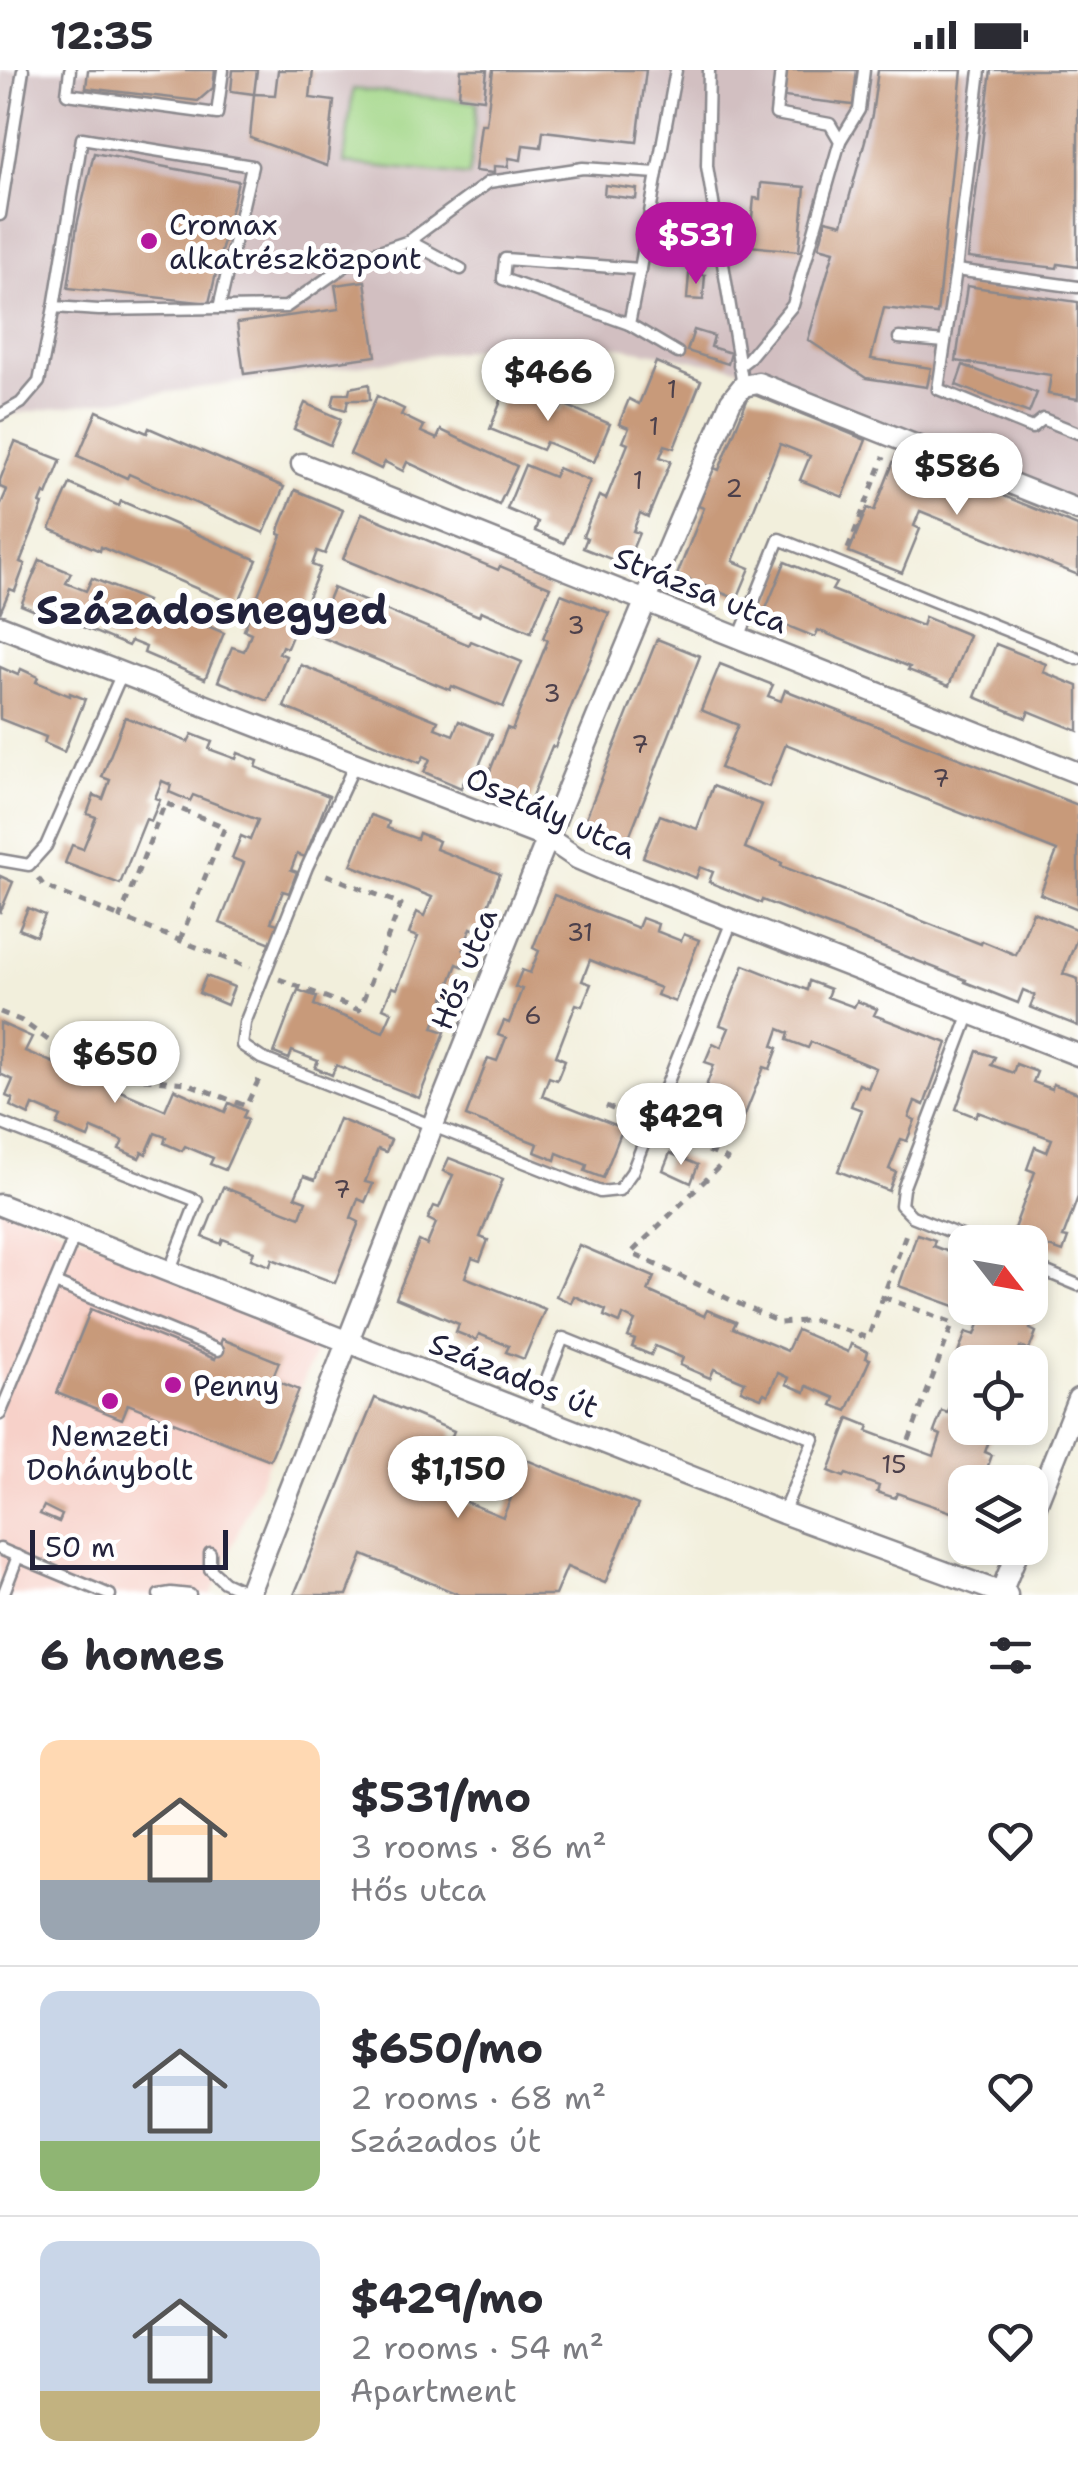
<!DOCTYPE html>
<html lang="en">
<head>
<meta charset="utf-8">
<style>
  :root { --surface:#fff; --page:#f2f2f3; --text:#2b2b33; --muted:#7c7c81; --line:#e1e1e2; --accent:#b5179e }
  body { margin:0; font-family:"Shantell Sans",sans-serif; background:var(--page); color:var(--text); height:100vh; display:flex; flex-direction:column; font-size:38px; white-space:nowrap }
  * { box-sizing:border-box; margin:0 }
  p { font-size:32px; color:var(--muted) }
  .icon { flex:none; width:55px; height:55px; fill:none; stroke:currentColor; stroke-width:2; stroke-linecap:round; stroke-linejoin:round }
  .map { position:relative; height:1525px; overflow:hidden }
  .side { display:flex; flex-direction:column; background:var(--surface); flex:1 }
  .side>* { flex:none }
  .needle { width:65px; rotate:121deg }
  .controls { position:absolute; left:948px; top:1155px; display:grid; gap:20px }
  .controls a { display:grid; place-items:center; width:100px; height:100px; border-radius:20px; background:var(--surface); box-shadow:0 5px 15px #0003; font-size:50px }
  .scale { position:absolute; left:30px; bottom:25px; width:198px; box-sizing:border-box; padding-left:10px; border:5px solid #22223b; border-top:0; font-size:28px; line-height:35px; white-space:nowrap; color:#22223b; -webkit-text-stroke:8px #fff; paint-order:stroke }
  .price { position:absolute; translate:-50% -85px; padding:0 22px; border-radius:35px; background:#fff; color:#222; font-size:32px; line-height:65px; filter:drop-shadow(0 2px 5px #0008) }
  .price::after { content:''; position:absolute; left:50%; top:60px; width:30px; height:22px; margin-left:-15px; background:inherit; clip-path:polygon(0 0,100% 0,50% 100%) }
  .price.on { background:var(--accent); color:#fff }
  ul { padding:0; list-style:none }
  li { display:flex; align-items:center; gap:30px; height:250px; padding:0 40px }
  li+li { border-top:2px solid var(--line) }
  li span { display:grid; place-items:center; flex:none; width:280px; height:200px; border-radius:20px; color:#555 }
  li>.icon { margin-inline-start:auto }
  span .icon { width:120px; height:120px; fill:#fffc; stroke-width:1 }
  li b { font-size:42px }
  h2 { display:flex; justify-content:space-between; align-items:center; height:120px; padding:0 40px; font-size:42px }
  .status { display:flex; justify-content:space-between; align-items:center; height:70px; padding:0 50px; background:var(--surface); direction:ltr }
  .status svg { height:28px; fill:currentColor }
  .map>svg:first-child { display:block }
  .built { fill:#f7d1c9 }
  .industrial { fill:#d2bfc1 }
  .green { fill:#a1d686; stroke:#627c60; stroke-width:2.5 }
  .building { fill:#c89a7a }
  .lines { fill:none; stroke-linecap:round; stroke-linejoin:round }
  .lane-casing { stroke:#8a888c; stroke-width:15 }
  .street-casing { stroke:#8a888c; stroke-width:25 }
  .path { stroke:#8a888c; stroke-width:5; stroke-dasharray:8 8; stroke-linecap:butt }
  .lane { stroke:#fff; stroke-width:10 }
  .street { stroke:#fff; stroke-width:20 }
  .poi-dot { fill:#b5179e; stroke:#fff; stroke-width:4 }
  .labels { text-anchor:middle; dominant-baseline:central; stroke-width:10; stroke-linejoin:round; paint-order:stroke }
  .number-label { font-size:25px; fill:#4c404b }
  .poi-label { font-size:30px; fill:#22223b; stroke:#fff; text-anchor:start }
  .street-label { font-size:30px; fill:#22223b; stroke:#fff }
  .district-label { font-size:40px; font-weight:bold; fill:#22223b; stroke:#fff }
</style>
</head>
<body>
<div class="status"><b>12:35</b><svg viewBox="0 0 49 12"><path d="M0 12V9h3v3zM5 12V6h3v6zM10 12V3h3v9zM15 12V0h3v12zM26 1h20v11H26zM47 4h2v5h-2z"/></svg></div>
<div class="map">
<svg width="1078" height="1525" viewBox="0 0 1078 1525">
  <rect width="100%" height="100%" fill="#fff"/>
  <filter id="ink" filterUnits="userSpaceOnUse"><feTurbulence type="fractalNoise" baseFrequency=".01" numOctaves="2"/><feDisplacementMap in="SourceGraphic" scale="20" xChannelSelector="R" yChannelSelector="G"/><feConvolveMatrix kernelMatrix="1 2 1 2 8 2 1 2 1" color-interpolation-filters="sRGB"/></filter>
  <filter id="wash" filterUnits="userSpaceOnUse"><feTurbulence type="fractalNoise" baseFrequency=".0048" numOctaves="4" result="noise"/><feDisplacementMap in="SourceGraphic" scale="40" xChannelSelector="R" yChannelSelector="G"/><feGaussianBlur stdDeviation="2.25" result="paint"/><feColorMatrix in="noise" values="0 0 0 0 0 0 0 0 0 0 0 0 0 0 0 0 0 1.4 0 .05"/><feComposite in="paint" operator="in"/></filter>
  <g filter="url(#wash)">
    <rect width="100%" height="100%" fill="#f2efdc"/>
    <polygon class="built" points="0,1136 326,1258 211,1525 0,1525"/>
    <polygon class="industrial" points="0,0 1078,0 1078,432 755,301 562,267 0,346"/>
    <polygon class="green" points="353,19 477,32 469,106 344,93"/>
    <g id="blocks">
      <g class="building">
        <polygon points="88,0 215,0 213,18 198,31 86,18"/>
        <polygon points="233,0 257,0 254,24 231,21"/>
        <polygon points="278,0 313,0 310,28 334,31 327,96 250,68 254,24 275,25"/>
        <polygon points="461,0 487,0 484,29 459,26"/>
        <polygon points="493,0 646,0 637,72 543,61 541,77 523,75 521,90 509,88 508,97 494,96 494,103 475,101 481,54 486,54"/>
        <polygon points="787,0 857,0 853,35 784,27"/>
        <polygon points="878,0 962,0 937,244 884,238 871,289 931,298 927,317 866,308 808,270 834,181 819,177 826,150 842,154 872,45"/>
        <polygon points="991,0 1078,0 1078,197 1058,194 1057,198 968,188"/>
        <polygon points="94,83 238,111 209,233 68,218 77,155"/>
        <polygon points="761,113 805,117 799,181 749,176 754,128 760,129"/>
        <polygon points="605,115 637,119 636,129 604,125"/>
        <polygon points="689,204 705,205 703,230 687,229"/>
        <polygon points="365,211 376,286 244,304 237,253 339,239 335,215"/>
        <polygon points="967,216 1078,232 1078,329 1048,324 1051,305 956,291"/>
        <polygon points="694,260 714,266 711,277 731,283 728,294 687,281"/>
        <polygon points="656,292 701,311 674,378 665,375 660,387 671,391 648,447 640,443 633,461 639,463 626,495 583,478 587,468 583,466 599,426 606,429 628,374 623,372 629,358 619,354 629,329 639,334"/>
        <polygon points="963,295 1037,323 1029,343 956,315"/>
        <polygon points="508,313 552,331 550,336 560,340 563,334 610,354 594,392 546,372 542,380 490,359"/>
        <polygon points="369,314 370,330 348,330 346,340 332,336 335,324 349,324 350,318"/>
        <polygon points="750,323 866,370 843,427 800,410 810,386 780,374 733,491 750,498 737,529 677,505 704,438 698,436 714,398 719,400"/>
        <polygon points="377,326 404,339 401,345 424,356 421,362 437,369 441,360 517,396 499,435 407,392 403,401 385,392 381,399 350,384"/>
        <polygon points="305,333 341,349 330,375 294,359"/>
        <polygon points="97,341 147,363 149,358 284,417 264,463 129,404 127,408 78,386"/>
        <polygon points="15,372 61,390 47,425 44,423 40,433 43,434 20,492 25,494 15,521 10,519 0,543 0,436 7,420 0,417 0,410"/>
        <polygon points="897,383 1078,456 1078,505 920,441 914,456 920,459 902,503 849,482 867,438 874,441"/>
        <polygon points="525,395 554,407 558,398 590,411 564,473 535,461 538,452 507,439"/>
        <polygon points="70,414 119,436 121,431 257,490 237,536 101,477 100,481 50,459"/>
        <polygon points="295,420 343,440 325,484 317,481 312,495 320,498 287,578 282,576 279,583 286,586 268,631 218,611 232,577 244,581 247,574 251,563 244,560 282,465 279,464 280,457"/>
        <polygon points="362,443 498,500 500,496 550,517 531,562 481,541 479,546 343,489"/>
        <polygon points="40,490 71,503 66,513 86,521 92,508 147,531 142,541 158,548 163,537 224,563 205,609 144,583 146,577 131,571 128,576 73,553 75,547 60,540 58,544 52,542 50,547 21,535"/>
        <polygon points="785,492 836,513 832,520 922,556 925,547 969,565 949,616 908,600 910,597 818,560 815,567 763,546"/>
        <polygon points="333,518 469,575 471,571 522,592 503,637 452,616 450,620 314,564"/>
        <polygon points="561,524 609,543 555,677 552,676 529,734 484,716 507,658 512,660 548,570 543,568"/>
        <polygon points="657,569 700,586 624,780 580,763"/>
        <polygon points="996,574 1046,594 1043,602 1078,616 1078,661 1029,641 1026,648 975,627"/>
        <polygon points="720,594 773,615 768,626 781,631 785,620 1078,735 1078,839 1040,824 1057,781 786,674 769,717 720,698 738,655 701,640"/>
        <polygon points="301,595 438,651 435,658 453,665 459,651 492,665 473,710 466,707 461,718 424,702 430,689 424,686 420,693 284,637"/>
        <polygon points="0,597 18,605 21,599 38,607 36,612 70,626 70,623 85,629 64,682 44,673 46,667 0,649"/>
        <polygon points="125,647 188,672 192,664 212,672 209,679 236,689 238,683 258,691 256,697 329,726 305,787 297,784 291,800 297,802 289,823 283,821 271,852 278,854 271,873 220,853 244,793 232,788 241,766 250,770 258,750 193,725 190,731 169,722 171,715 162,711 155,728 160,730 151,751 146,749 120,814 65,793 72,775 83,779 96,747 87,744 94,725 103,729 110,710 102,707"/>
        <polygon points="713,716 762,735 745,778 782,793 781,796 981,874 982,871 1016,885 1033,842 1078,860 1078,866 1063,904 1078,909 1078,956 1030,937 1035,925 1023,920 1018,933 965,912 966,910 762,830 761,833 709,812 713,802 700,797 696,808 643,787 660,745 697,759"/>
        <polygon points="371,745 389,752 387,758 417,769 419,763 439,771 436,779 500,804 478,861 471,858 463,880 469,883 464,897 457,894 444,928 452,931 447,944 439,941 433,958 445,962 419,1028 336,995 332,1005 315,998 318,991 292,981 289,989 274,983 298,920 317,927 314,935 383,962 392,942 383,938 392,917 397,919 418,867 409,864 417,842 424,846 432,827 351,795"/>
        <polygon points="0,806 13,812 0,843"/>
        <polygon points="554,825 638,858 642,848 658,854 656,861 681,871 684,864 699,870 675,932 657,925 660,918 590,890 582,911 591,914 582,936 576,934 556,986 565,990 557,1010 549,1007 542,1026 623,1058 603,1108 585,1101 587,1095 557,1083 555,1090 535,1082 538,1074 466,1046 488,988 497,991 506,968 498,965 504,951 509,953 522,919 515,917 522,900 530,903 539,881 533,878"/>
        <polygon points="28,838 45,845 36,866 19,859"/>
        <polygon points="744,895 807,920 809,911 830,919 827,927 854,937 857,931 877,939 874,945 947,973 924,1035 915,1031 909,1047 915,1050 907,1071 901,1069 889,1099 896,1102 889,1121 838,1101 862,1040 851,1036 859,1014 868,1018 876,998 811,972 808,978 787,970 789,963 779,959 773,976 778,978 770,999 764,997 738,1062 683,1040 691,1022 702,1027 714,995 705,992 713,973 721,977 729,958 720,955"/>
        <polygon points="206,906 234,917 227,935 199,923"/>
        <polygon points="0,953 32,967 25,981 82,1005 85,999 114,1011 111,1017 165,1040 174,1019 225,1042 229,1033 246,1041 243,1047 248,1049 225,1100 210,1094 213,1088 185,1076 182,1081 164,1073 166,1067 155,1063 146,1084 142,1082 139,1088 119,1079 123,1071 92,1058 88,1068 57,1055 61,1047 33,1035 29,1045 10,1036 13,1029 6,1026 13,1010 0,1004"/>
        <polygon points="977,981 995,987 991,995 1013,1003 1016,994 1037,1002 1033,1012 1052,1019 1053,1014 1078,1023 1078,1127 1063,1167 1068,1168 1063,1182 1012,1164 1035,1102 1027,1099 1035,1077 1047,1082 1052,1069 978,1042 976,1047 956,1039"/>
        <polygon points="339,1049 391,1070 386,1082 378,1079 365,1112 373,1114 365,1132 358,1129 351,1148 359,1152 335,1213 272,1189 270,1196 251,1189 254,1181 223,1169 221,1174 203,1167 223,1117 300,1147 306,1131 295,1127 304,1106 315,1110"/>
        <polygon points="670,1083 698,1095 691,1113 663,1100"/>
        <polygon points="449,1088 503,1109 480,1167 488,1170 480,1191 472,1188 465,1207 545,1239 524,1289 506,1282 509,1276 479,1264 476,1270 456,1262 459,1254 396,1228 419,1171 427,1175 436,1153 428,1149 434,1136 439,1138 453,1105 443,1101"/>
        <polygon points="917,1164 935,1170 933,1176 965,1188 965,1238 1030,1238 1030,1212 1045,1218 1030,1259 1036,1262 1029,1280 1020,1277 1014,1292 966,1292 968,1287 958,1283 966,1262 975,1265 982,1246 899,1216"/>
        <polygon points="579,1175 654,1207 648,1221 704,1246 707,1240 736,1252 733,1258 787,1281 797,1260 848,1282 851,1274 868,1282 866,1288 870,1289 847,1341 832,1335 835,1328 807,1316 805,1322 786,1314 789,1308 778,1303 768,1325 764,1323 761,1328 741,1320 745,1312 714,1299 710,1308 680,1295 683,1288 655,1276 651,1285 632,1277 635,1270 628,1267 635,1251 623,1245 620,1253 604,1246 606,1240 574,1226 571,1233 556,1226"/>
        <polygon points="91,1239 215,1289 222,1269 279,1292 272,1309 299,1320 270,1390 128,1334 122,1349 57,1323"/>
        <polygon points="965,1296 965,1358 1004,1358 1001,1367 992,1363 985,1382 992,1385 982,1412 965,1412 965,1447 897,1423 895,1428 877,1422 879,1416 846,1404 844,1407 829,1401 849,1348 869,1356 867,1361 934,1386 941,1365 934,1362 942,1341 948,1343"/>
        <polygon points="375,1328 454,1361 431,1418 503,1447 527,1390 638,1435 605,1513 567,1497 555,1525 460,1525 363,1485 347,1525 294,1525"/>
        <polygon points="44,1436 62,1445 59,1452 40,1444"/>
      </g>
    </g>
  </g>
  <g filter="url(#ink)">
    <use href="#blocks" fill-opacity="0" stroke="#8a888c" stroke-width="2.5"/>
    <g class="lines">
      <defs>
        <g id="lane">
          <polyline points="70,0 67,24 217,44 223,0"/>
          <polyline points="709,0 707,96 743,316"/>
          <polyline points="840,71 859,40 864,0"/>
          <polyline points="657,103 676,0"/>
          <polyline points="0,145 23,0"/>
          <polyline points="409,171 489,112 583,98 657,103 640,199 505,189 503,209 629,254"/>
          <polyline points="640,199 629,254 678,283"/>
          <polyline points="956,200 980,0"/>
          <polyline points="1078,217 956,200 938,319 1032,358 1043,349 1078,363"/>
          <polyline points="54,237 82,68 252,96 219,238"/>
          <polyline points="899,268 945,272"/>
          <polyline points="739,296 748,289 793,235 840,71 830,54 776,44 781,0"/>
          <polyline points="0,345 21,333 39,312 54,237 99,240 286,237 355,189 409,171 461,199"/>
          <polyline points="739,568 779,469 1078,589"/>
          <polyline points="355,694 307,797 245,953 242,975 261,988 600,1122 619,1120 632,1102 732,851"/>
          <polyline points="0,790 29,795 46,776 122,603"/>
          <polyline points="970,943 903,1119 901,1135 912,1146 976,1172"/>
          <polyline points="0,1053 197,1131 169,1202"/>
          <polyline points="1030,1195 1078,1215"/>
          <polyline points="55,1213 218,1280"/>
          <polyline points="0,1344 75,1165"/>
          <polyline points="532,1346 563,1268 814,1369 783,1443"/>
          <polyline points="0,1479 110,1525"/>
          <polyline points="210,1483 210,1499 224,1512 248,1523"/>
          <polyline points="3,1525 18,1486"/>
          <polyline points="159,1525 171,1523 190,1525"/>
        </g>
        <g id="street">
          <polyline points="302,394 1078,703"/>
          <polyline points="0,556 549,769 577,788 623,808 1078,985"/>
          <polyline points="0,1135 783,1443 1007,1525"/>
          <polyline points="1030,1450 1078,1329"/>
          <path d="M248 1525C405 1126 560 724 731 331L743 316 758 313 1078 440"/>
          <polyline points="1000,1525 1019,1478"/>
        </g>
      </defs>
      <use href="#lane" class="lane-casing"/>
      <use href="#street" class="street-casing"/>
      <g class="path">
        <polyline points="848,479 884,387"/>
        <polyline points="38,808 44,816 120,847"/>
        <polyline points="180,870 225,757 165,733 120,847 250,898"/>
        <polyline points="279,909 359,940 401,834 324,804"/>
        <polyline points="0,942 22,951 51,972 126,1007 186,1013 246,1036 260,1007"/>
        <polyline points="606,1036 635,1049"/>
        <polyline points="664,1062 727,1089 631,1183 780,1253 815,1250 868,1268 907,1161"/>
        <polyline points="883,1227 953,1253 909,1370"/>
      </g>
      <use href="#lane" class="lane"/>
      <use href="#street" class="street"/>
    </g>
  </g>
  <g class="poi-dot">
    <circle cx="149" cy="171" r="10"/>
    <circle cx="173" cy="1315" r="10"/>
    <circle cx="110" cy="1331" r="10"/>
  </g>
  <g class="labels">
    <g class="number-label">
      <text x="672" y="319">1</text>
      <text x="654" y="356">1</text>
      <text x="638" y="410">1</text>
      <text x="734" y="418">2</text>
      <text x="576" y="555">3</text>
      <text x="552" y="623">3</text>
      <text x="640" y="674">7</text>
      <text x="941" y="708">7</text>
      <text x="580" y="862">31</text>
      <text x="533" y="945">6</text>
      <text x="342" y="1119">7</text>
      <text x="894" y="1394">15</text>
    </g>
    <g class="poi-label">
      <text x="169" y="154">Cromax<tspan x="169" dy="34">alkatrészközpont</tspan></text>
      <text x="193" y="1315">Penny</text>
      <text x="110" y="1365" text-anchor="middle">Nemzeti<tspan x="110" dy="34">Dohánybolt</tspan></text>
    </g>
    <g class="street-label">
      <text transform="translate(701 520) rotate(22)">Strázsa utca</text>
      <text transform="translate(551 743) rotate(24)">Osztály utca</text>
      <text transform="translate(464 899) rotate(-68)">Hős utca</text>
      <text transform="translate(514 1305) rotate(22)">Százados út</text>
    </g>
    <g class="district-label">
      <text x="212" y="540">Századosnegyed</text>
    </g>
  </g>
</svg>
<div class="controls">
<a><svg class="needle" viewBox="-14 -14 28 28"><path d="M0-13l5 13h-10z" fill="#e53935"/><path d="M0 13l5-13h-10z" fill="#7c7c81"/></svg></a>
<a><svg class="icon" aria-label="locate" viewBox="0 0 24 24"><circle cx="12" cy="12" r="6"/><path d="M12 2v4M12 18v4M2 12h4M18 12h4"/></svg></a>
<a><svg class="icon" aria-label="layers" viewBox="0 0 24 24"><path d="M12 4l9 5-9 5-9-5zM3 14l9 5 9-5"/></svg></a>
</div>
<div class="scale">50 m</div>
<b class="price on" style="left:696px;top:217px">$531</b>
<b class="price" style="left:548px;top:354px">$466</b>
<b class="price" style="left:957px;top:448px">$586</b>
<b class="price" style="left:115px;top:1036px">$650</b>
<b class="price" style="left:681px;top:1098px">$429</b>
<b class="price" style="left:458px;top:1451px">$1,150</b>
</div>
<section class="side">
<h2>6 homes<svg class="icon" aria-label="filters" viewBox="0 0 24 24"><path d="M4 7h16M4 17h16"/><circle cx="9" cy="7" r="2"/><circle cx="15" cy="17" r="2"/></svg></h2>
<ul>
<li><span style="background:linear-gradient(#ffd9b3 70%,#9aa5b1 0)"><svg class="icon" aria-label="home" viewBox="0 0 24 24"><path d="M3 11l9-7 9 7M6 9v11h12V9"/></svg></span><div><b>$531/mo</b><p>3 rooms · 86 m²</p><p>Hős utca</p></div><svg class="icon" aria-label="heart" viewBox="0 0 24 24"><path d="M12 20l-8-8c-3-5 5-10 8-4 3-6 11-1 8 4z"/></svg></li>
<li><span style="background:linear-gradient(#c9d6e8 75%,#8fb573 0)"><svg class="icon" aria-label="home" viewBox="0 0 24 24"><path d="M3 11l9-7 9 7M6 9v11h12V9"/></svg></span><div><b>$650/mo</b><p>2 rooms · 68 m²</p><p>Százados út</p></div><svg class="icon" aria-label="heart" viewBox="0 0 24 24"><path d="M12 20l-8-8c-3-5 5-10 8-4 3-6 11-1 8 4z"/></svg></li>
<li><span style="background:linear-gradient(#c9d6e8 75%,#c2b280 0)"><svg class="icon" aria-label="home" viewBox="0 0 24 24"><path d="M3 11l9-7 9 7M6 9v11h12V9"/></svg></span><div><b>$429/mo</b><p>2 rooms · 54 m²</p><p>Apartment</p></div><svg class="icon" aria-label="heart" viewBox="0 0 24 24"><path d="M12 20l-8-8c-3-5 5-10 8-4 3-6 11-1 8 4z"/></svg></li>
</ul>
</section>
</body>
</html>
